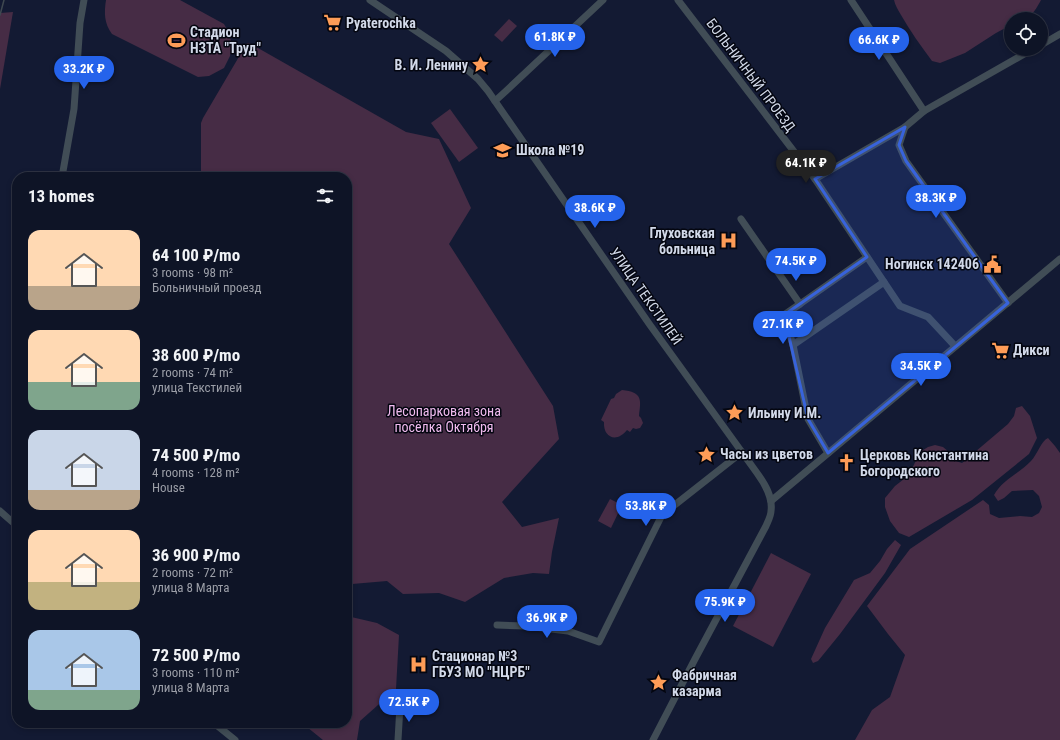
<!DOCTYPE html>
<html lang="en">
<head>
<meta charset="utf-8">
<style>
  :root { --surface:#0e1426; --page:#171d2e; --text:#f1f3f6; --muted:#9b9ea7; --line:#2e3343; --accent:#2563eb }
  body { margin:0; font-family:"Roboto Condensed",sans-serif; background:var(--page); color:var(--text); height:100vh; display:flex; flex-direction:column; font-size:15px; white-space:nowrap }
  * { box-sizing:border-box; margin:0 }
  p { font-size:13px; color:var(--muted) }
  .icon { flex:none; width:22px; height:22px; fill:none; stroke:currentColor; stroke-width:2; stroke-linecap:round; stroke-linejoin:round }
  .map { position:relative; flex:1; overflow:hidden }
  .drawer { position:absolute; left:12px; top:172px; width:340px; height:556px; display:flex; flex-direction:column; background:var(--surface); border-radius:16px; box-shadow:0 2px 6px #0003,0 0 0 1px var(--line) }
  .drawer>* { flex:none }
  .buttons { position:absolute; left:1004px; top:12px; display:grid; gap:8px }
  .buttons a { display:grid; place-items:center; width:44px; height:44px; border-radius:50%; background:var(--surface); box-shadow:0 2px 6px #0003,0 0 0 1px var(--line); font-size:20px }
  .price { position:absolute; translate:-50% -34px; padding:0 9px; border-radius:14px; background:var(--accent); color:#fff; font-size:13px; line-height:26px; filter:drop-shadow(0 1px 2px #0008) }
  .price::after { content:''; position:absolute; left:50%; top:24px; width:12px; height:9px; margin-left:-6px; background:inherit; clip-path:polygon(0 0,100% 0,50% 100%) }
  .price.on { background:#222; color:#fff }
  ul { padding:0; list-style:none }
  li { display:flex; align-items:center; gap:12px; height:100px; padding:0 16px }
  li span { display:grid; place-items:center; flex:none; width:112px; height:80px; border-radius:12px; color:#555 }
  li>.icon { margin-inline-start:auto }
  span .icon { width:48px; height:48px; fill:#fffc; stroke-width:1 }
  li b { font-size:17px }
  h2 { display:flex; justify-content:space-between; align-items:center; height:48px; padding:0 16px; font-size:17px }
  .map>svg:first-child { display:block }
  .green { fill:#462c45 }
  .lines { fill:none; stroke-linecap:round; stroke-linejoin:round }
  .stream { stroke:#3f4850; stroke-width:1.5 }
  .minor { stroke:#414d56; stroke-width:7 }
  .marked { fill:#3863db; fill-opacity:0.2; stroke:#3863db; stroke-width:3; stroke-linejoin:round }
  .labels { text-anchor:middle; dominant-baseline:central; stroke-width:3; stroke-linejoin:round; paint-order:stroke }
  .poi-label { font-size:14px; font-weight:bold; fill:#d2d9e9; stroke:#040610; text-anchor:start }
  .street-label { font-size:14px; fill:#d2d9e9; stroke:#040610 }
  .park-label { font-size:14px; fill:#f1bbef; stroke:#040610 }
</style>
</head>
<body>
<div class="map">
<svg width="1060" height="740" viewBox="0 0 1060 740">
  <rect width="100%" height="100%" fill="#131a33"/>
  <g class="green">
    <path d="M106 0H180L224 24 229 33 232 45 230 56 224 68 209 76 198 77 112 34C104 23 104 13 106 0Z"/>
    <path d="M894 0H1041C1038 6 1031 18 1024 19 1020 20 1015 19 1011 19V25L996 33 965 53 940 63 932 61C921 46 910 31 901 15 898 10 895 5 894 0Z"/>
    <polygon points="13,12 0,89 0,13"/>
    <polygon points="509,19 517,26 502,42 494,35"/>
    <polygon points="247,43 249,43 406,132 439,139 471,208 449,244 553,406 559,439 502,502 522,527 559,518 552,552 549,574 533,573 504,578 465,602 439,593 403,594 387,581 352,584 347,599 347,177 201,177 201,123 203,118"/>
    <polygon points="450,109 478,148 459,162 431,123"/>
    <path d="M622 390C643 392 641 400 639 416L641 418 643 423 640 428 636 429 633 428 630 432 627 430C617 443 603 438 604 422L601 420 611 399 614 398 616 394Z"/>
    <polygon points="1022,406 1030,416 1037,438 1029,454 972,500 909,537 899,533 890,521 885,507 885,498 895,486 909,475 920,452 928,447 935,445 943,447 949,452 956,461 962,463 1008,424 1014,416 1016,408"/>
    <path d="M1048 438 1055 446 1060 453V740H855L872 710 890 697 905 655 888 634 867 606 910 549 983 500 989 505 990 514 999 518 1020 516 1032 517 1039 513 1042 507 1039 496 1033 490 1012 491 1004 498 998 501 994 495C1002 480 1020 473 1031 461 1037 455 1041 441 1048 438Z"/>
    <polygon points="610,499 622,505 611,528 598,521"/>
    <polygon points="895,540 901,545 885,573 840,634 818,661 813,663 811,659 825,628 854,580 870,573 880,561 887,549"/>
    <polygon points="771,553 811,574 773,647 733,626"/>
    <polygon points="347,616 377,623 399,635 396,689 360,721 357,740 323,740 302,723 347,723"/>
  </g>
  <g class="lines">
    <polyline class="stream" points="0,15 4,0"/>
    <g class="minor">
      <path d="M370 0 446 51 478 79 488 91 650 325 757 473C765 484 773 497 771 511 771 516 768 521 766 526L695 659 653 740"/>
      <polyline points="678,0 815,179 900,306 928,317 955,346"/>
      <polyline points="851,0 924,111"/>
      <polyline points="1041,45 1060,34"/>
      <polyline points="495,101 506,91 603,0"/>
      <polyline points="905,127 899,145 906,161 1008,303"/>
      <polyline points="62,177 74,109 80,23 84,0"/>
      <polyline points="815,179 905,127 924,111 1033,49"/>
      <polyline points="741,219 800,304 867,257"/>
      <polyline points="793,345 784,315 800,304"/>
      <polyline points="828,453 808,419 793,345 884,282"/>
      <polyline points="771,501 1060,259"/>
      <polyline points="0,511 17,526"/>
      <polyline points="497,625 526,626 568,631 599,642 662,515 742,452"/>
      <polyline points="214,723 235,740"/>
      <polyline points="398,740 400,706"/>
    </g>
  </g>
  <path class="marked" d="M905 127 899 145 906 161 1008 303 828 453 808 419 784 315 867 257 815 179Z"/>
  <defs>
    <symbol id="supermarket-bare" viewBox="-9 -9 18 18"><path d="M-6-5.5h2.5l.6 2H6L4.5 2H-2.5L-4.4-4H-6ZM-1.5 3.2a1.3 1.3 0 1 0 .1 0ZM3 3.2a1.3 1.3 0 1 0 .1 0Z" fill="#fe9c57" stroke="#040610" stroke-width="2.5" paint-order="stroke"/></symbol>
    <symbol id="stadium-bare" viewBox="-9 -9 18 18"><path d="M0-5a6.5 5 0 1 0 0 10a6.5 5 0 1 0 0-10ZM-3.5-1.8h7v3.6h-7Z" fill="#fe9c57" stroke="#040610" stroke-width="2.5" paint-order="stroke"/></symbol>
    <symbol id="sight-bare" viewBox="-9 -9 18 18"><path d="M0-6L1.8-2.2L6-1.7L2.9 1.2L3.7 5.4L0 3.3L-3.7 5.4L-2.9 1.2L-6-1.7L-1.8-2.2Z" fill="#fe9c57" stroke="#040610" stroke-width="2.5" paint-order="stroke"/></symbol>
    <symbol id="school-bare" viewBox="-9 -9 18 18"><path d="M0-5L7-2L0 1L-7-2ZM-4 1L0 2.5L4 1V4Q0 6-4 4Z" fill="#fe9c57" stroke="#040610" stroke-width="2.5" paint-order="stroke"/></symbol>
    <symbol id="hospital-bare" viewBox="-9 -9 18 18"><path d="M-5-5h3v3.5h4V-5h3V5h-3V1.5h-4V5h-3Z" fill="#fe9c57" stroke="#040610" stroke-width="2.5" paint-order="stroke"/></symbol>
    <symbol id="civic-bare" viewBox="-9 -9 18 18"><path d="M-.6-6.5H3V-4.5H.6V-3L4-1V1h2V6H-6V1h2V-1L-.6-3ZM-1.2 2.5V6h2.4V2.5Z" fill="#fe9c57" stroke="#040610" stroke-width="2.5" paint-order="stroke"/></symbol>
    <symbol id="church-bare" viewBox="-9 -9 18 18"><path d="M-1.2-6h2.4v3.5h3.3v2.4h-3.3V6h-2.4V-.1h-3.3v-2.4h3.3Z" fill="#fe9c57" stroke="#040610" stroke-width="2.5" paint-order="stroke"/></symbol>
  </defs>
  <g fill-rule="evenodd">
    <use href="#supermarket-bare" x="320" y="10" width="25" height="25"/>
    <use href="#stadium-bare" x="164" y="28" width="25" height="25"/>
    <use href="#sight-bare" x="468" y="52" width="25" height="25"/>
    <use href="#school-bare" x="490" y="138" width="25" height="25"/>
    <use href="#hospital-bare" x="716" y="228" width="25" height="25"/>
    <use href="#civic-bare" x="980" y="252" width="25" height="25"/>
    <use href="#supermarket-bare" x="988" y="338" width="25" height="25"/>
    <use href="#sight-bare" x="722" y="400" width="25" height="25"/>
    <use href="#sight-bare" x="694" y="442" width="25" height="25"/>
    <use href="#church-bare" x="834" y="450" width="25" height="25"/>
    <use href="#hospital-bare" x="406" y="652" width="25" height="25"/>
    <use href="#sight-bare" x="646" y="670" width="25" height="25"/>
  </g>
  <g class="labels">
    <g class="poi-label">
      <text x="346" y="23">Pyaterochka</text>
      <text x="190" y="32">Стадион<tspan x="190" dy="16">НЗТА "Труд"</tspan></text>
      <text x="468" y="65" text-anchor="end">В. И. Ленину</text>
      <text x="516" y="150">Школа №19</text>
      <text x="715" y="233" text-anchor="end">Глуховская<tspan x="715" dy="16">больница</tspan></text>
      <text x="979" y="264" text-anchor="end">Ногинск 142406</text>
      <text x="1013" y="350">Дикси</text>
      <text x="748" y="413">Ильину И.М.</text>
      <text x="720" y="454">Часы из цветов</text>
      <text x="860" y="455">Церковь Константина<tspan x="860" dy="16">Богородского</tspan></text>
      <text x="432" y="656">Стационар №3<tspan x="432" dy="16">ГБУЗ МО "НЦРБ"</tspan></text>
      <text x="672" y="675">Фабричная<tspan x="672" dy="16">казарма</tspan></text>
    </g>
    <g class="street-label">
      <text transform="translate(751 75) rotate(53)">БОЛЬНИЧНЫЙ ПРОЕЗД</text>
      <text transform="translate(646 296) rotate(55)">УЛИЦА ТЕКСТИЛЕЙ</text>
    </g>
    <g class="park-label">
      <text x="444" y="411">Лесопарковая зона<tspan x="444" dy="16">посёлка Октября</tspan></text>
    </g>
  </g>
</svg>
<div class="buttons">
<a><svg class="icon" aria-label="locate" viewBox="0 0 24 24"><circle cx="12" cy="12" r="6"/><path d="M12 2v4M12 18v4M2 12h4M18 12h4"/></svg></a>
</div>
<b class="price" style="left:555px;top:58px">61.8K ₽</b>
<b class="price" style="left:879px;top:61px">66.6K ₽</b>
<b class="price" style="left:84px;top:90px">33.2K ₽</b>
<b class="price on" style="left:806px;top:184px">64.1K ₽</b>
<b class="price" style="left:936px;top:219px">38.3K ₽</b>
<b class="price" style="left:595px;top:229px">38.6K ₽</b>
<b class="price" style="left:796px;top:282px">74.5K ₽</b>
<b class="price" style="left:783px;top:345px">27.1K ₽</b>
<b class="price" style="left:921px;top:387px">34.5K ₽</b>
<b class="price" style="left:646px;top:527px">53.8K ₽</b>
<b class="price" style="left:725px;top:623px">75.9K ₽</b>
<b class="price" style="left:547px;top:639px">36.9K ₽</b>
<b class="price" style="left:409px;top:723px">72.5K ₽</b>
<section class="drawer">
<h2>13 homes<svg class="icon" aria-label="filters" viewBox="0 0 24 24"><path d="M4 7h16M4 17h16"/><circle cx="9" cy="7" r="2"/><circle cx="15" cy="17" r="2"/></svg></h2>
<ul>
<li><span style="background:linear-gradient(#ffd9b3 70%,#b9a48a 0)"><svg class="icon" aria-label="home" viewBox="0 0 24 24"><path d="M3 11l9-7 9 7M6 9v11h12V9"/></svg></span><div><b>64 100 ₽/mo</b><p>3 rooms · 98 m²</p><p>Больничный проезд</p></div></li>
<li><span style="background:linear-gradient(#ffd9b3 65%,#7fa58c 0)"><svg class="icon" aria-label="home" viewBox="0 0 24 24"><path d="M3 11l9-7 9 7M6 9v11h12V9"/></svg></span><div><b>38 600 ₽/mo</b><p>2 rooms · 74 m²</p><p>улица Текстилей</p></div></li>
<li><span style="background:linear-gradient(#c9d6e8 75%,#b9a48a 0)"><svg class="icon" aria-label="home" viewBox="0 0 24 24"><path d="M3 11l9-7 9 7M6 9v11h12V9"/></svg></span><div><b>74 500 ₽/mo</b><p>4 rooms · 128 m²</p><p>House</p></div></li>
<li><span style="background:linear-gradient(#ffd9b3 65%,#c2b280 0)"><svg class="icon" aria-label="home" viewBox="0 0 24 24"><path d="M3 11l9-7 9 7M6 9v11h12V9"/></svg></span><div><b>36 900 ₽/mo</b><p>2 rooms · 72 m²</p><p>улица 8 Марта</p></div></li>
<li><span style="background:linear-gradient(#a9c7e8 75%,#7fa58c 0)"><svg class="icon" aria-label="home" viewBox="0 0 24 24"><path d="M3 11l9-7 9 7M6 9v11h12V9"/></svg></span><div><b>72 500 ₽/mo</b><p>3 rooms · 110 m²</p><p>улица 8 Марта</p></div></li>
</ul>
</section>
</div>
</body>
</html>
